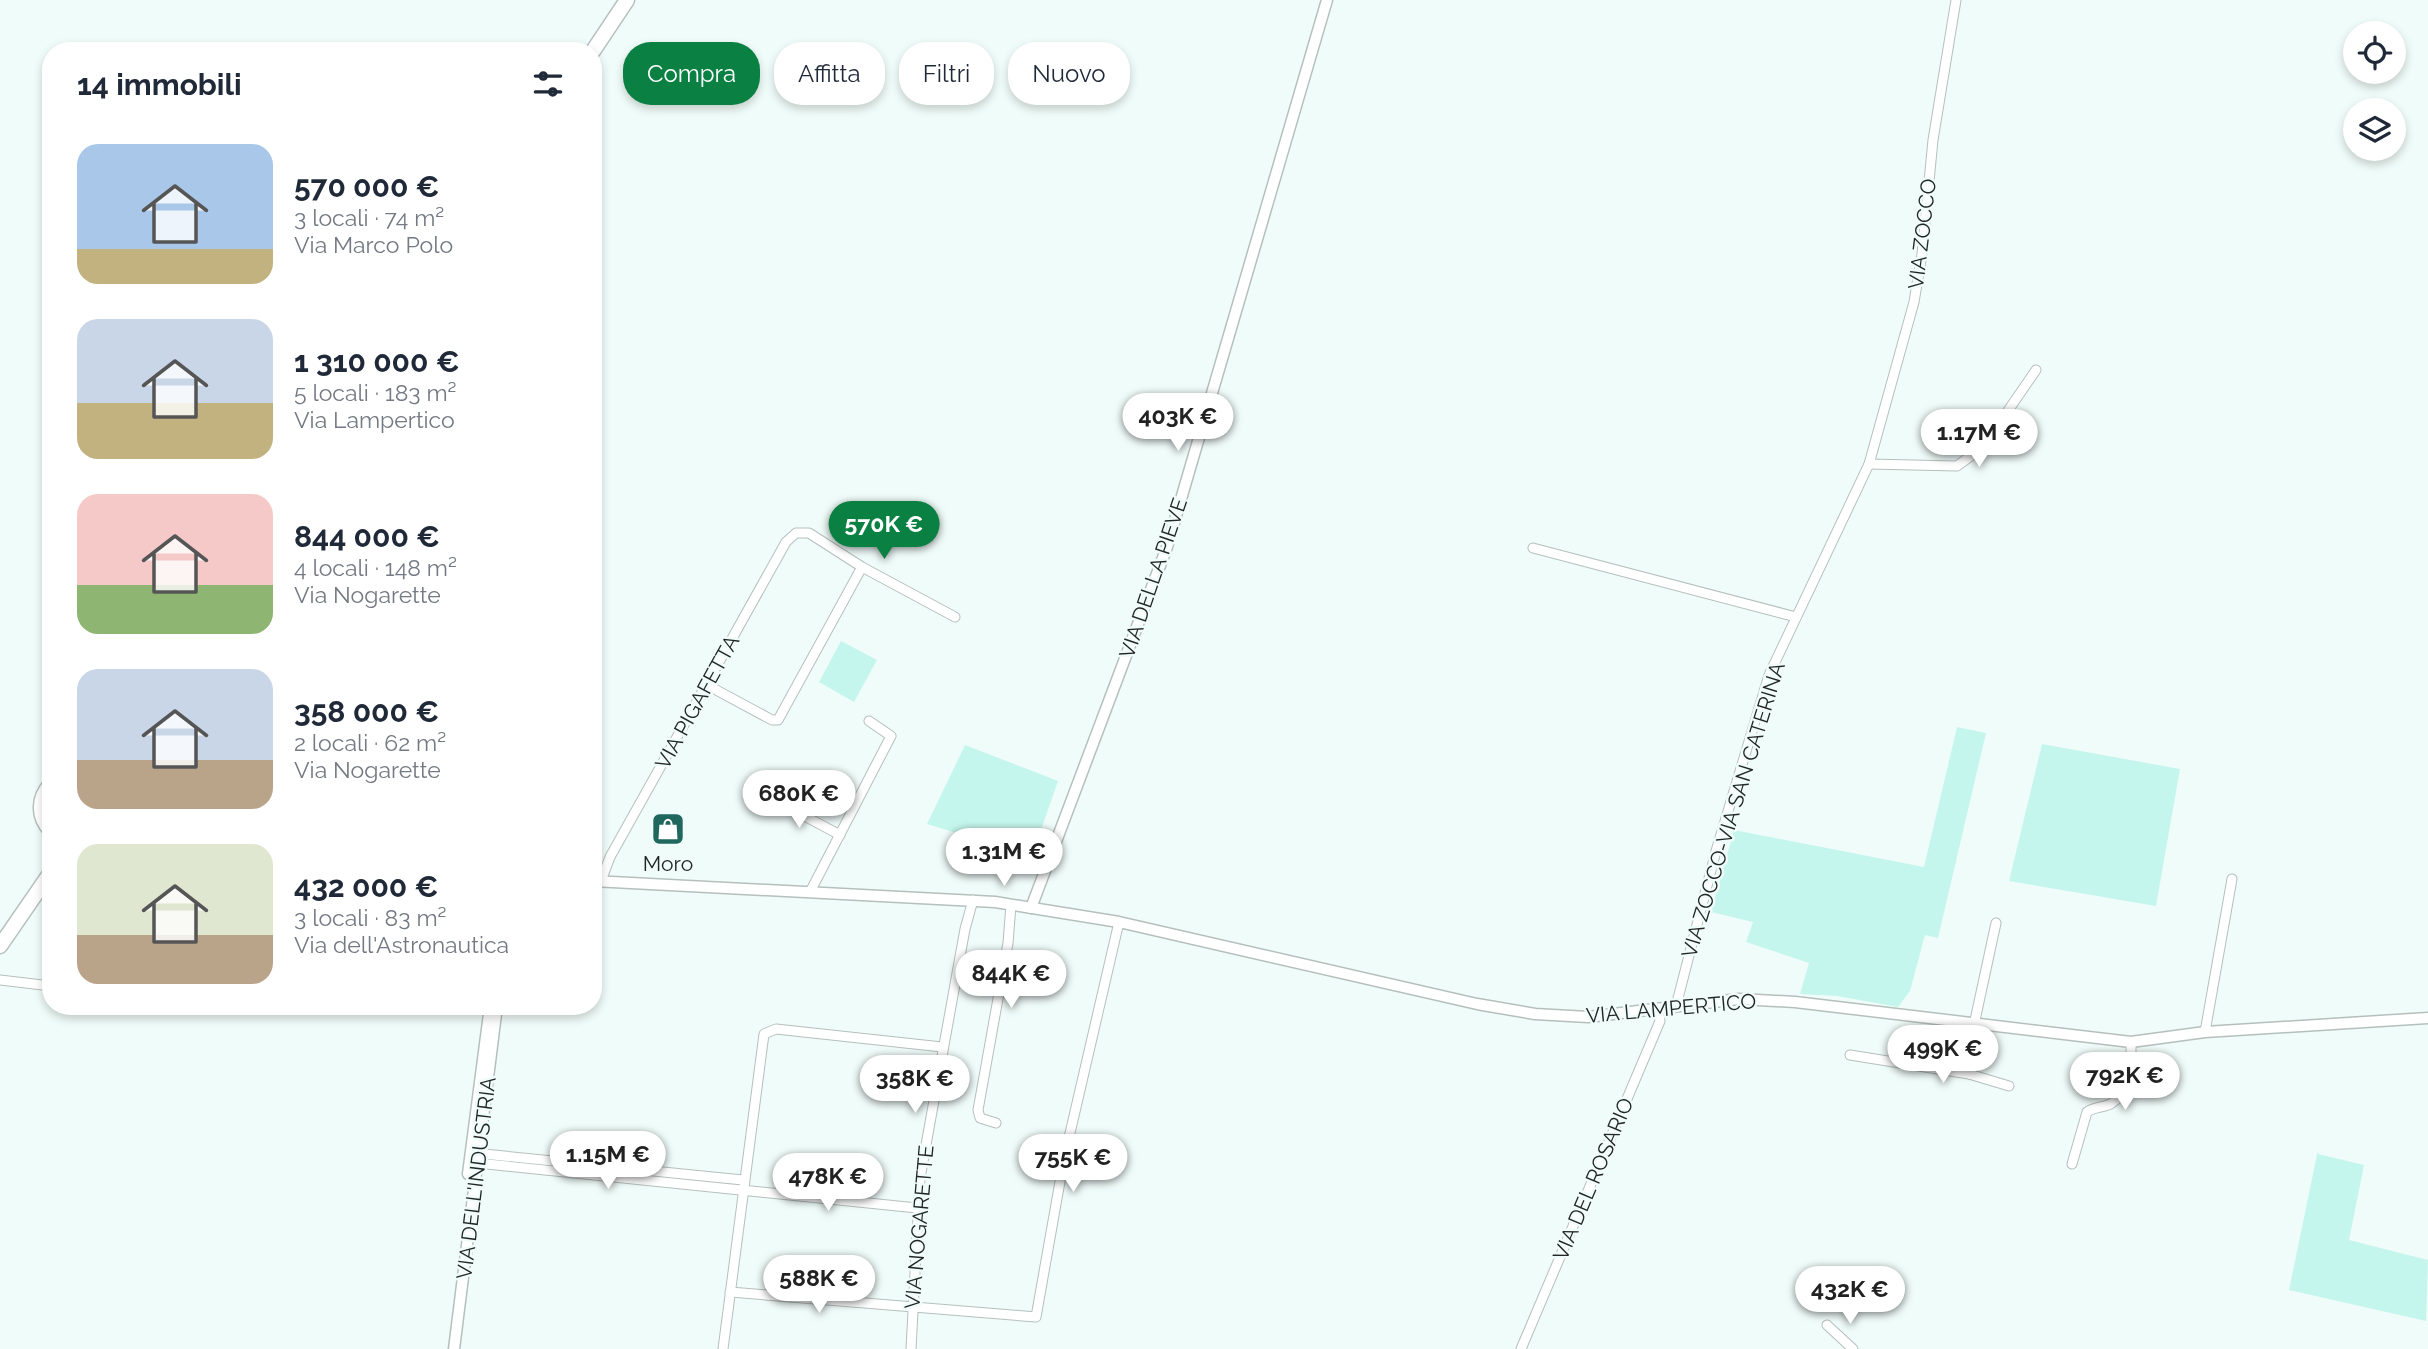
<!DOCTYPE html>
<html lang="it">
<head>
<meta charset="utf-8">
<style>
  :root { --surface:#fff; --page:#f2f2f3; --text:#1f2937; --muted:#747a83; --accent:#0b8043 }
  body { margin:0; font-family:Raleway,sans-serif; background:var(--page); color:var(--text); height:100vh; display:flex; flex-direction:column; font-size:26px; white-space:nowrap }
  * { box-sizing:border-box; margin:0 }
  p { font-size:23px; color:var(--muted) }
  .icon { flex:none; width:38px; height:38px; fill:none; stroke:currentColor; stroke-width:2; stroke-linecap:round; stroke-linejoin:round }
  .map { position:relative; flex:1; overflow:hidden }
  .sheet { position:absolute; left:42px; top:42px; width:560px; height:973px; display:flex; flex-direction:column; background:var(--surface); border-radius:28px; box-shadow:0 4px 10px #0003 }
  .sheet>* { flex:none }
  .guide { position:absolute; left:623px; top:42px; width:665px; height:63px; display:flex; gap:14px }
  .tools { position:absolute; left:2343px; top:21px; display:grid; gap:14px }
  .tools a { display:grid; place-items:center; width:63px; height:63px; border-radius:50%; background:var(--surface); box-shadow:0 4px 10px #0003; font-size:35px }
  .price { position:absolute; translate:-50% -60px; padding:0 16px; border-radius:24px; background:#fff; color:#222; font-size:23px; line-height:46px; filter:drop-shadow(0 2px 4px #0008) }
  .price::after { content:''; position:absolute; left:50%; top:42px; width:21px; height:16px; margin-left:-10px; background:inherit; clip-path:polygon(0 0,100% 0,50% 100%) }
  .price.selected { background:var(--accent); color:#fff }
  ul { padding:0; list-style:none }
  li { display:flex; align-items:center; gap:21px; height:175px; padding:0 35px }
  li span { display:grid; place-items:center; flex:none; width:196px; height:140px; border-radius:21px; color:#555 }
  li>.icon { margin-inline-start:auto }
  span .icon { width:84px; height:84px; fill:#fffc; stroke-width:1 }
  li b { font-size:30px }
  h2 { display:flex; justify-content:space-between; align-items:center; height:84px; padding:0 35px; font-size:30px }
  .pill { padding:0 24px; border-radius:28px; background:var(--surface); box-shadow:0 4px 10px #0003; font-size:24px; line-height:63px }
  .pill.selected { background:var(--accent); color:#fff }
  .map>svg:first-child { display:block }
  .green { fill:#c5f6ed }
  .lines { fill:none; stroke-linecap:round; stroke-linejoin:round }
  .minor-casing { stroke:#b5c0bd; stroke-width:11 }
  .tertiary-casing { stroke:#b5c0bd; stroke-width:13 }
  .primary-casing { stroke:#b5c0bd; stroke-width:17 }
  .minor { stroke:#fff; stroke-width:9 }
  .tertiary { stroke:#fff; stroke-width:10 }
  .primary { stroke:#fff; stroke-width:14 }
  .labels { text-anchor:middle; dominant-baseline:central; stroke-width:5; stroke-linejoin:round; paint-order:stroke }
  .street-label { font-size:21px; fill:#222625; stroke:#f0fcf9 }
  .poi-label { font-size:21px; fill:#222625; stroke:#f0fcf9 }
</style>
</head>
<body>
<div class="map">
<svg width="2428" height="1349" viewBox="0 0 2428 1349">
  <rect width="100%" height="100%" fill="#f0fcf9"/>
  <g class="green">
    <polygon points="841,641 877,660 854,702 819,682"/>
    <polygon points="1957,727 1986,733 1938,938 1925,935 1910,991 1898,1007 1837,996 1800,994 1809,963 1746,942 1753,922 1711,912 1734,830 1924,867"/>
    <polygon points="2042,744 2180,769 2156,906 2009,881"/>
    <polygon points="965,745 1058,781 1041,830 1049,834 1042,851 996,845 927,824"/>
    <polygon points="2318,1150 2318,1154 2364,1165 2349,1240 2428,1260 2426,1321 2289,1290"/>
  </g>
  <g class="lines">
    <defs>
      <g id="minor">
        <polyline points="1869,464 1957,466 1983,447 2036,370"/>
        <polyline points="1533,548 1796,617"/>
        <polyline points="707,685 772,720 778,720 862,567"/>
        <polyline points="771,798 840,835"/>
        <polyline points="601,881 610,857 786,542 796,533 809,533 862,567 955,617"/>
        <polyline points="810,892 891,736 869,721"/>
        <polyline points="0,980 51,986"/>
        <polyline points="1676,1006 1716,851 1769,675 1869,464 1914,302 1922,254 1933,140 1956,0"/>
        <polyline points="1974,1025 1996,923"/>
        <polyline points="2205,1032 2232,879"/>
        <polyline points="1850,1055 1969,1074 1980,1025"/>
        <polyline points="1969,1074 2009,1086"/>
        <polyline points="996,1123 980,1118 978,1110 1008,943 1011,905"/>
        <polyline points="474,1153 743,1180"/>
        <polyline points="477,1163 917,1208"/>
        <path d="M2072 1164 2087 1112C2095 1106 2105 1108 2112 1103 2133 1090 2131 1063 2131 1042"/>
        <polyline points="730,1292 1036,1317 1064,1159 1119,922"/>
        <polyline points="1827,1325 1853,1349"/>
        <polyline points="723,1349 764,1034 776,1029 942,1047"/>
        <polyline points="911,1349 920,1178 965,929 973,900"/>
        <polyline points="1521,1349 1660,1021 1658,1008"/>
      </g>
      <g id="tertiary">
        <polyline points="593,881 995,902 1119,922 1477,1004 1535,1014 1588,1017 1739,999 1795,1002 2131,1042 2205,1032 2428,1018"/>
        <polyline points="1031,908 1167,547 1327,0"/>
        <polyline points="468,1174 490,1006"/>
        <polyline points="454,1349 497,1006"/>
      </g>
      <g id="primary">
        <polyline points="593,51 627,0"/>
        <path d="M51 784C38 798 37 816 51 831"/>
        <polyline points="0,946 51,872"/>
      </g>
    </defs>
    <use href="#minor" class="minor-casing"/>
    <use href="#tertiary" class="tertiary-casing"/>
    <use href="#primary" class="primary-casing"/>
    <use href="#minor" class="minor"/>
    <use href="#tertiary" class="tertiary"/>
    <use href="#primary" class="primary"/>
  </g>
  <defs>
    <symbol id="shop-square" viewBox="-11 -11 22 22"><rect x="-9" y="-9" width="18" height="18" rx="4" fill="#20685e" stroke="#f0fcf9"/><path d="M-5-2.5h2.3a2.7 3.5 0 0 1 5.4 0H5L5.5 6h-11ZM-1.5-2.5h3a1.5 2.3 0 0 0-3 0Z" fill="#fff"/></symbol>
  </defs>
  <g fill-rule="evenodd">
    <use href="#shop-square" x="649" y="810" width="38" height="38"/>
  </g>
  <g class="labels">
    <g class="street-label">
      <text transform="translate(1922 234) rotate(-83)">VIA ZOCCO</text>
      <text transform="translate(1153 578) rotate(-71)">VIA DELLA PIEVE</text>
      <text transform="translate(697 702) rotate(-61)">VIA PIGAFETTA</text>
      <text transform="translate(1733 810) rotate(-73)">VIA ZOCCO-VIA SAN CATERINA</text>
      <text transform="translate(1671 1008) rotate(-5)">VIA LAMPERTICO</text>
      <text transform="translate(476 1178) rotate(-83)">VIA DELL'INDUSTRIA</text>
      <text transform="translate(1593 1179) rotate(-67)">VIA DEL ROSARIO</text>
      <text transform="translate(919 1227) rotate(-85)">VIA NOGARETTE</text>
    </g>
    <g class="poi-label">
      <text x="668" y="863">Moro</text>
    </g>
  </g>
</svg>
<div class="tools">
<a><svg class="icon" aria-label="locate" viewBox="0 0 24 24"><circle cx="12" cy="12" r="6"/><path d="M12 2v4M12 18v4M2 12h4M18 12h4"/></svg></a>
<a><svg class="icon" aria-label="layers" viewBox="0 0 24 24"><path d="M12 4l9 5-9 5-9-5zM3 14l9 5 9-5"/></svg></a>
</div>
<b class="price" style="left:1178px;top:453px">403K €</b>
<b class="price" style="left:1979px;top:469px">1.17M €</b>
<b class="price selected" style="left:884px;top:561px">570K €</b>
<b class="price" style="left:799px;top:830px">680K €</b>
<b class="price" style="left:1004px;top:888px">1.31M €</b>
<b class="price" style="left:1011px;top:1010px">844K €</b>
<b class="price" style="left:1943px;top:1085px">499K €</b>
<b class="price" style="left:2125px;top:1112px">792K €</b>
<b class="price" style="left:915px;top:1115px">358K €</b>
<b class="price" style="left:608px;top:1191px">1.15M €</b>
<b class="price" style="left:1073px;top:1194px">755K €</b>
<b class="price" style="left:828px;top:1213px">478K €</b>
<b class="price" style="left:819px;top:1315px">588K €</b>
<b class="price" style="left:1850px;top:1326px">432K €</b>
<div class="guide">
<a class="pill selected">Compra</a>
<a class="pill">Affitta</a>
<a class="pill">Filtri</a>
<a class="pill">Nuovo</a>
</div>
<section class="sheet">
<h2>14 immobili<svg class="icon" aria-label="filters" viewBox="0 0 24 24"><path d="M4 7h16M4 17h16"/><circle cx="9" cy="7" r="2"/><circle cx="15" cy="17" r="2"/></svg></h2>
<ul>
<li><span style="background:linear-gradient(#a9c7e8 75%,#c2b280 0)"><svg class="icon" aria-label="home" viewBox="0 0 24 24"><path d="M3 11l9-7 9 7M6 9v11h12V9"/></svg></span><div><b>570 000 €</b><p>3 locali · 74 m²</p><p>Via Marco Polo</p></div></li>
<li><span style="background:linear-gradient(#c9d6e8 60%,#c2b280 0)"><svg class="icon" aria-label="home" viewBox="0 0 24 24"><path d="M3 11l9-7 9 7M6 9v11h12V9"/></svg></span><div><b>1 310 000 €</b><p>5 locali · 183 m²</p><p>Via Lampertico</p></div></li>
<li><span style="background:linear-gradient(#f6c9c9 65%,#8fb573 0)"><svg class="icon" aria-label="home" viewBox="0 0 24 24"><path d="M3 11l9-7 9 7M6 9v11h12V9"/></svg></span><div><b>844 000 €</b><p>4 locali · 148 m²</p><p>Via Nogarette</p></div></li>
<li><span style="background:linear-gradient(#c9d6e8 65%,#b9a48a 0)"><svg class="icon" aria-label="home" viewBox="0 0 24 24"><path d="M3 11l9-7 9 7M6 9v11h12V9"/></svg></span><div><b>358 000 €</b><p>2 locali · 62 m²</p><p>Via Nogarette</p></div></li>
<li><span style="background:linear-gradient(#dfe7d0 65%,#b9a48a 0)"><svg class="icon" aria-label="home" viewBox="0 0 24 24"><path d="M3 11l9-7 9 7M6 9v11h12V9"/></svg></span><div><b>432 000 €</b><p>3 locali · 83 m²</p><p>Via dell'Astronautica</p></div></li>
</ul>
</section>
</div>
</body>
</html>
